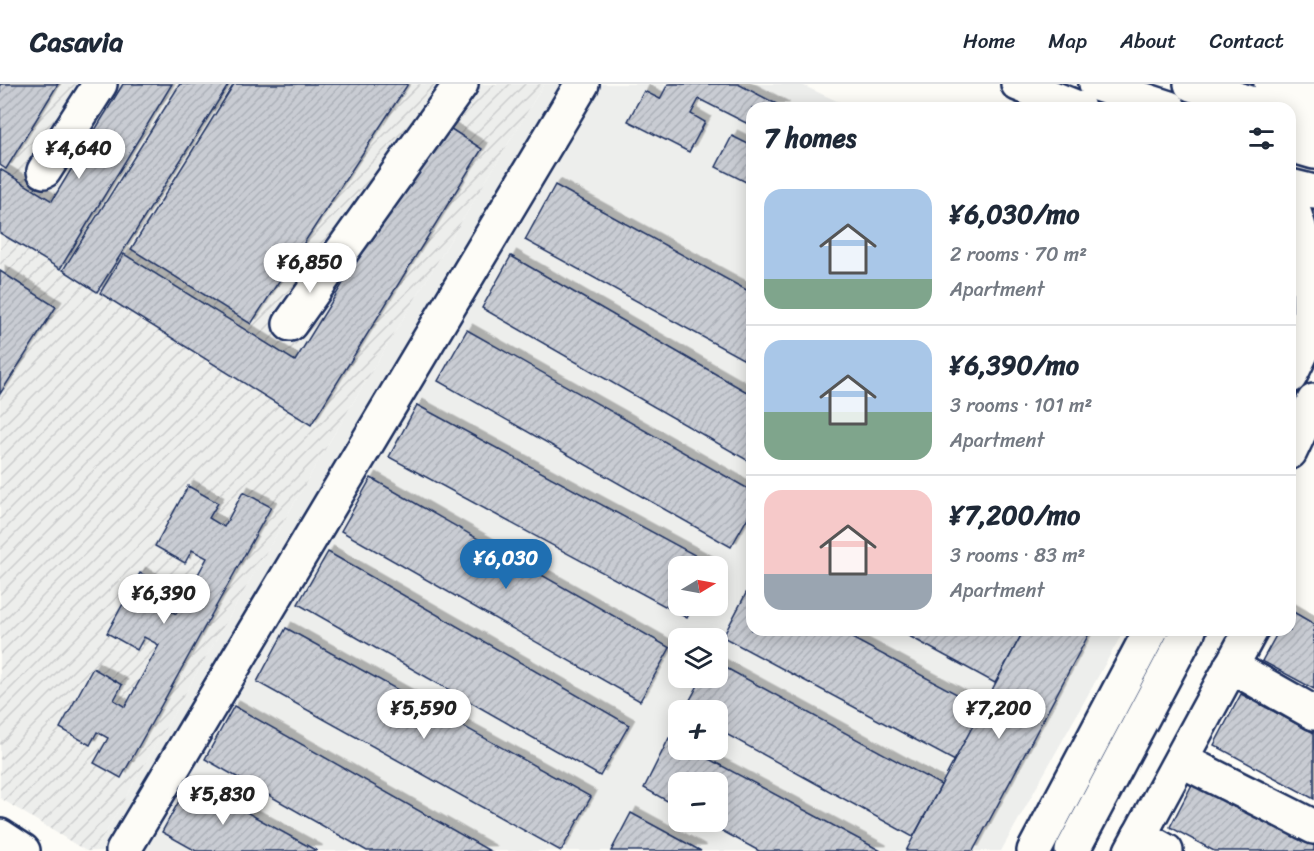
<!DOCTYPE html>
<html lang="en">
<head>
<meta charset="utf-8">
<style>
  :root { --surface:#fff; --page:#f2f2f3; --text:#1f2937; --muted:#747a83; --line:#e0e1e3; --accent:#1f6fb2 }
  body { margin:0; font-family:Sriracha,sans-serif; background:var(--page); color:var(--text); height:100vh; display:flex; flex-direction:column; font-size:22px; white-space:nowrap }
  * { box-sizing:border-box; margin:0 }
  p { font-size:20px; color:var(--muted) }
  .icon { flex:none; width:33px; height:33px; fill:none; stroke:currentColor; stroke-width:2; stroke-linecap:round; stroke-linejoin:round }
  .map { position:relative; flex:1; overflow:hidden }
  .side { position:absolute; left:746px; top:18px; width:550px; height:534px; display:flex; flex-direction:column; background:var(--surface); border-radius:18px; box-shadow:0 3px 15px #0003 }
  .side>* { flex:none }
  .needle { width:39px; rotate:80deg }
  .controls { position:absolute; left:668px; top:472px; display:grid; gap:12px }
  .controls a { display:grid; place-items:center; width:60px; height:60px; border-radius:12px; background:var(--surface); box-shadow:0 3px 15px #0003; font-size:30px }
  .price { position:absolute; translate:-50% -51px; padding:0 14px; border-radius:21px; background:#fff; color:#222; font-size:20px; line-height:39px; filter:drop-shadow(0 2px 3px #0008) }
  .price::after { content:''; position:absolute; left:50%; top:36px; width:18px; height:14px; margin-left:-9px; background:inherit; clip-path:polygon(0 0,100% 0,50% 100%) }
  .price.current { background:var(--accent); color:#fff }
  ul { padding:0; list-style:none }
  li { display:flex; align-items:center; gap:18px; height:150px; padding:0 18px }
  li+li { border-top:2px solid var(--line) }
  li span { display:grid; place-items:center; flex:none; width:168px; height:120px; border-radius:18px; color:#555 }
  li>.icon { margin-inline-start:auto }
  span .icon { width:72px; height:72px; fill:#fffc; stroke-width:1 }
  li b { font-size:26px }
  h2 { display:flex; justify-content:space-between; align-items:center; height:72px; padding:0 18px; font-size:26px }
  header { display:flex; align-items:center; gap:36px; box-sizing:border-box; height:84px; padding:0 30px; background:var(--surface); border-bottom:2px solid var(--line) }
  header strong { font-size:28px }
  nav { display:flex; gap:33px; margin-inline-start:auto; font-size:21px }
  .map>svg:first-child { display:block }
  .built { fill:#edeeec; fill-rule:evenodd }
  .industrial { fill:url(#industrial-furrows) }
  .building { fill:url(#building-hatch); stroke:#1b2f5e; stroke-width:1.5; filter:url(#shadow) }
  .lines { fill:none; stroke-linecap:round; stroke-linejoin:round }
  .minor-casing { stroke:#1b2f5e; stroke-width:38 }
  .major-casing { stroke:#1b2f5e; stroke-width:38 }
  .highway-casing { stroke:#1b2f5e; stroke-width:38 }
  .minor { stroke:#fdfcf7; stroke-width:33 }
  .major { stroke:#fdfcf7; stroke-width:33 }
  .highway { stroke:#fdfcf7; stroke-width:33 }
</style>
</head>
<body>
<header>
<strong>Casavia</strong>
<nav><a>Home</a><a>Map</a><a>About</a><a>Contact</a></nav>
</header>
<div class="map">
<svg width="1314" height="767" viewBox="0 0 1314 767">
  <defs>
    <pattern id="industrial-furrows" width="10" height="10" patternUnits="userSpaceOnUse" patternTransform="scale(1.5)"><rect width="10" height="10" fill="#edeeec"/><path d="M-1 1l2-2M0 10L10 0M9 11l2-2" fill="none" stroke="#cbcccd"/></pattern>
    <pattern id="building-hatch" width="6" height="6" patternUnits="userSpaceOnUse" patternTransform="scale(1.5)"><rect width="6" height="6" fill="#c9ccd3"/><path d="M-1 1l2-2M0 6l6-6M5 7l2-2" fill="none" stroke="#acb0b8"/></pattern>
    <filter id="shadow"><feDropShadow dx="5.5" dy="-5.5" stdDeviation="0" flood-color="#0004"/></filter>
  </defs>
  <rect width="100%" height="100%" fill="#fdfcf7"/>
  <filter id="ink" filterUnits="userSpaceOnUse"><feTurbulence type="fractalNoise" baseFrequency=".0167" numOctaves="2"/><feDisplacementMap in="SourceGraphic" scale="12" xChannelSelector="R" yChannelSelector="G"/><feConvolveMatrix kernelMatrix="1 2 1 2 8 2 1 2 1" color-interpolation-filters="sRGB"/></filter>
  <g filter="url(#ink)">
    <path class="built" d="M544 0H800L852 24H752V546H1124L1001 767H95L327 362ZM678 483H717V522H678ZM678 555H717V594H678ZM678 627H717V666H678ZM678 699H717V738H678Z"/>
    <polygon class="industrial" points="0,0 544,0 327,362 95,767 86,767 0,714"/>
    <g class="building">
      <polygon points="0,0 58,0 6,85 0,81"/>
      <polygon points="123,0 172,0 60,185 0,149 0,85 52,117"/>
      <polygon points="180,0 229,0 97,208 63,186"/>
      <polygon points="234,0 408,0 251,240 131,165"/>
      <polygon points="668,0 738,0 784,24 752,24 752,42 699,15 691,30 705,38 689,68 628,37 644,7 660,15"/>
      <polygon points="442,39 482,65 311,341 100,209 124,170 295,277"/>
      <polygon points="732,52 748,60 752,54 752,101 716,83"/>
      <polygon points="555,101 752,209 752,280 525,156"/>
      <polygon points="511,172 752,311 752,379 482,224"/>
      <polygon points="0,187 56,223 0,310"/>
      <polygon points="467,246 752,407 752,426 731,463 438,297"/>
      <polygon points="417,321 715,482 678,483 678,522 693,522 687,534 389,373"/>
      <polygon points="371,394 670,564 640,617 341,447"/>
      <polygon points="188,402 218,419 209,434 224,443 243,408 271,423 121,694 94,679 108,654 97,648 90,661 60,644 93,584 122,601 114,616 125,623 159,561 144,553 137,566 107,549 140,489 170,505 161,521 176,530 207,474 192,466 185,479 155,462"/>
      <polygon points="328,468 629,641 600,692 298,520"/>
      <polygon points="751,500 752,546 837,546 983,624 955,677 723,553"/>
      <polygon points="1290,526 1314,540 1314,605 1262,577 1279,546 1290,546"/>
      <polygon points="286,544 591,713 561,767 257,598"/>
      <polygon points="898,546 1020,546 1023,548 995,599"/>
      <polygon points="1024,546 1091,546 973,767 906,767"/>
      <polygon points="717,579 941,701 913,753 717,645 717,627 684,627 702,594 717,594"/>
      <polygon points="1241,610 1314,649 1314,715 1214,661"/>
      <polygon points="234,622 490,767 367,767 205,675"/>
      <polygon points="669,654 678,658 678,666 692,666 881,767 759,767 706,738 717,738 717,699 678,699 678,723 644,704"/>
      <polygon points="1197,691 1314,754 1314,767 1214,767 1170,743"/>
      <polygon points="190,697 317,767 196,767 162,748"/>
      <polygon points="631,729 701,767 611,767"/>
    </g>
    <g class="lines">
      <defs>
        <g id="minor">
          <polyline points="1018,0 1078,24"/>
          <polyline points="44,87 100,0"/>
          <polyline points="1290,102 1314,108"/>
          <polyline points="290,240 461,0"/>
          <polyline points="1231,582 1314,629"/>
          <polyline points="1181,676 1314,743"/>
          <polyline points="0,752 23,767"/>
          <polyline points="1139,752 1166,767"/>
          <polyline points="123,767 582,0"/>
          <polyline points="1131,767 1251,546"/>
        </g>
        <g id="major">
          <polyline points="1096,0 1169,24"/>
          <polyline points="1290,61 1314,68"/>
          <path d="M1290 118C1309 162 1312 208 1308 256"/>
          <polyline points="1290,292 1314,243"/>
          <polyline points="1290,368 1314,317"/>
          <polyline points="1034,767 1151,546"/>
          <polyline points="1072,767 1189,546"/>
        </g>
        <g id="highway">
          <polyline points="1191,0 1266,24"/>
          <polyline points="1271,0 1314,14"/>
          <polyline points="1290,31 1314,39"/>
        </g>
      </defs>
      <use href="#minor" class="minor-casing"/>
      <use href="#major" class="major-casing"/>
      <use href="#highway" class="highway-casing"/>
      <use href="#minor" class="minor"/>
      <use href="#major" class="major"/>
      <use href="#highway" class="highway"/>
    </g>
  </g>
</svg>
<div class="controls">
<a><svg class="needle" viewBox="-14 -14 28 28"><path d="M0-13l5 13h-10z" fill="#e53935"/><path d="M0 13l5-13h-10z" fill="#747a83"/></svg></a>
<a><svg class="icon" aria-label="layers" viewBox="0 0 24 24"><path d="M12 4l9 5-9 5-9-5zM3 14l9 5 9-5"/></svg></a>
<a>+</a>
<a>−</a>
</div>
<b class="price" style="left:79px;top:96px">¥4,640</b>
<b class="price" style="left:310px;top:210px">¥6,850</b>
<b class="price current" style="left:506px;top:506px">¥6,030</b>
<b class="price" style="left:164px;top:541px">¥6,390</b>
<b class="price" style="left:424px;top:656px">¥5,590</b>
<b class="price" style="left:999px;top:656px">¥7,200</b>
<b class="price" style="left:223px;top:742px">¥5,830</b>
<section class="side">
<h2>7 homes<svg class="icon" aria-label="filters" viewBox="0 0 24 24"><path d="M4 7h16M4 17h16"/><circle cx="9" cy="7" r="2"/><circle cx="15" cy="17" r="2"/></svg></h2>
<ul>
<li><span style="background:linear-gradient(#a9c7e8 75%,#7fa58c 0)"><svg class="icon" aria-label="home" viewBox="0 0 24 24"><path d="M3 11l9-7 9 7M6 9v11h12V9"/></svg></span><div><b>¥6,030/mo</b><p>2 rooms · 70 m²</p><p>Apartment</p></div></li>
<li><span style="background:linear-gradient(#a9c7e8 60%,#7fa58c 0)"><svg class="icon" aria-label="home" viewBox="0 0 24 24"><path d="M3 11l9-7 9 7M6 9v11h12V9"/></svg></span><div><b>¥6,390/mo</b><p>3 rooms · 101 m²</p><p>Apartment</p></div></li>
<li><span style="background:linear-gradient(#f6c9c9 70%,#9aa5b1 0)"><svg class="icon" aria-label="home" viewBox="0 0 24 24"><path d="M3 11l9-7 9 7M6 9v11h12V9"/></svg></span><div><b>¥7,200/mo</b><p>3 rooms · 83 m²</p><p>Apartment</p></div></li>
</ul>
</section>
</div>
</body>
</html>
